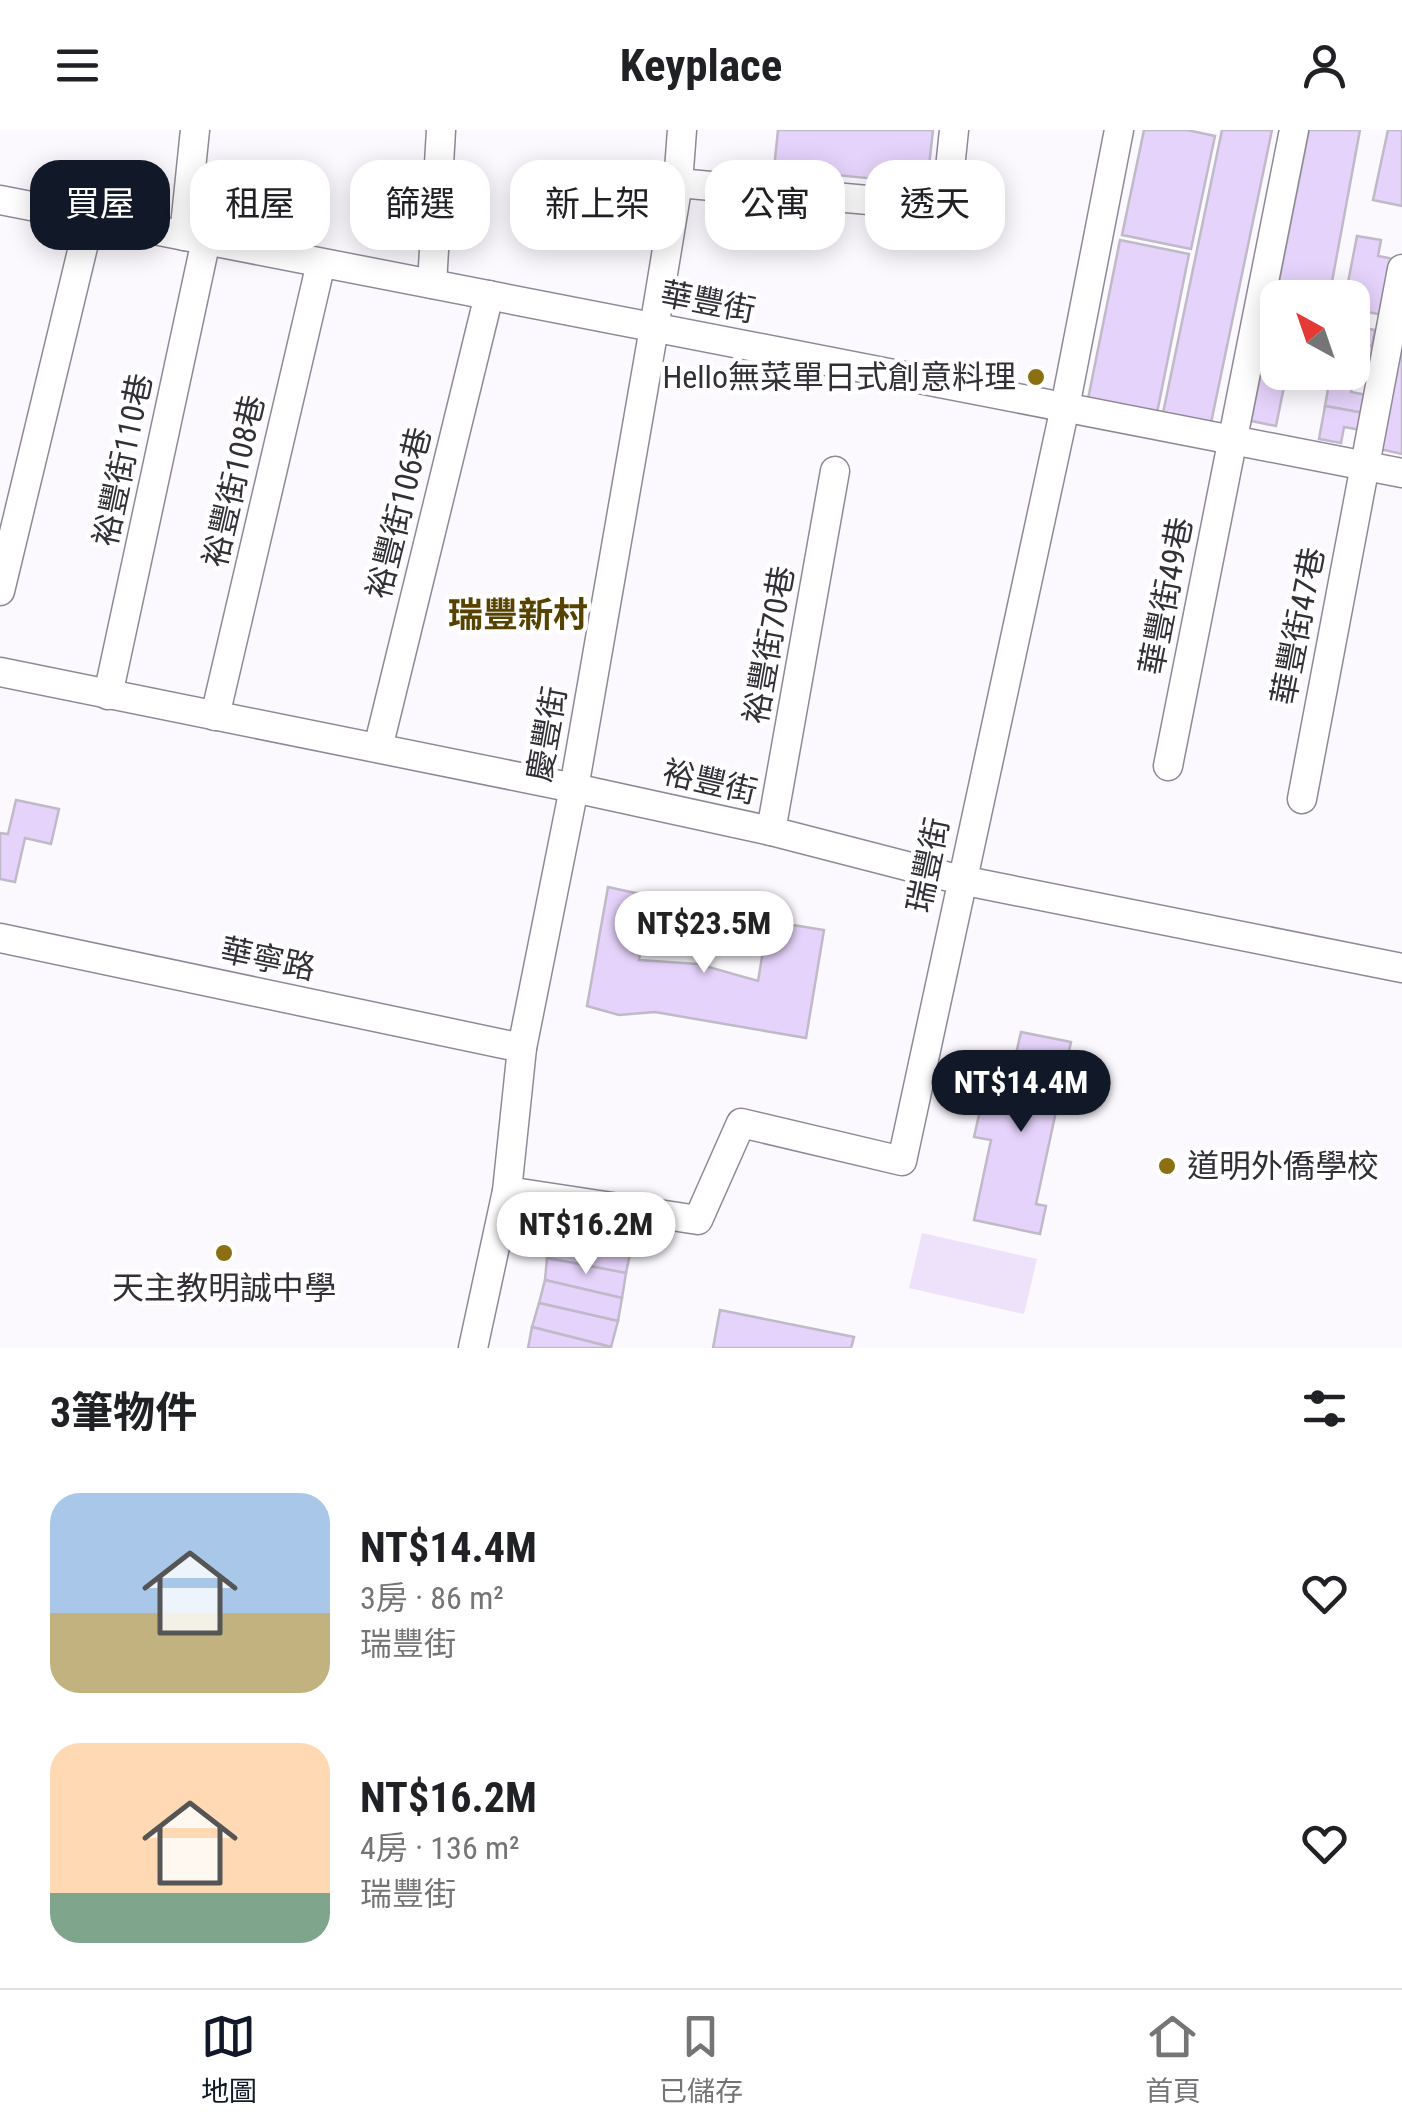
<!DOCTYPE html>
<html lang="zh-TW">
<head>
<meta charset="utf-8">
<style>
  :root { --surface:#fff; --page:#f6f6f6; --text:#202124; --muted:#757577; --line:#e0e0e0; --accent:#111827 }
  body { margin:0; font-family:"Roboto Condensed","Noto Sans TC",sans-serif; background:var(--page); color:var(--text); height:100vh; display:flex; flex-direction:column; font-size:38px; white-space:nowrap }
  * { box-sizing:border-box; margin:0 }
  p { font-size:32px; color:var(--muted) }
  .icon { flex:none; width:55px; height:55px; fill:none; stroke:currentColor; stroke-width:2; stroke-linecap:round; stroke-linejoin:round }
  .map { position:relative; height:1218px; overflow:hidden }
  .panel { display:flex; flex-direction:column; background:var(--surface); flex:1 }
  .panel>* { flex:none }
  .top-card { position:absolute; left:30px; top:30px; width:1342px; height:90px; display:flex; gap:20px }
  .needle { width:65px; rotate:320deg }
  .controls { position:absolute; left:1260px; top:150px; display:grid; gap:20px }
  .controls a { display:grid; place-items:center; width:110px; height:110px; border-radius:20px; background:var(--surface); box-shadow:0 5px 25px #0003; font-size:50px }
  .price { position:absolute; translate:-50% -85px; padding:0 22px; border-radius:35px; background:#fff; color:#222; font-size:32px; line-height:65px; filter:drop-shadow(0 2px 5px #0008) }
  .price::after { content:''; position:absolute; left:50%; top:60px; width:30px; height:22px; margin-left:-15px; background:inherit; clip-path:polygon(0 0,100% 0,50% 100%) }
  .price.on { background:var(--accent); color:#fff }
  ul { padding:0; list-style:none }
  li { display:flex; align-items:center; gap:30px; height:250px; padding:0 50px }
  li span { display:grid; place-items:center; flex:none; width:280px; height:200px; border-radius:30px; color:#555 }
  li>.icon { margin-inline-start:auto }
  span .icon { width:120px; height:120px; fill:#fffc; stroke-width:1 }
  li b { font-size:42px }
  h2 { display:flex; justify-content:space-between; align-items:center; height:120px; padding:0 50px; font-size:42px }
  .chip { padding:0 35px; border-radius:30px; background:var(--surface); box-shadow:0 5px 25px #0003; font-size:35px; line-height:90px }
  .chip.on { background:var(--accent); color:#fff }
  header { display:flex; justify-content:space-between; align-items:center; height:130px; padding:0 50px; background:var(--surface); font-size:45px; font-weight:700 }
  .tab-bar { display:flex; justify-content:space-around; align-items:center; height:140px; border-top:2px solid var(--line); background:var(--surface); font-size:28px; color:var(--muted) }
  .tab-bar a { display:grid; justify-items:center; gap:5px }
  .tab-bar .on { color:var(--accent) }
  .map>svg:first-child { display:block }
  .green { fill:#eee2fb }
  .building { fill:#e6d3fb; stroke:#c0b9c8; stroke-width:2.5 }
  .lines { fill:none; stroke-linecap:round; stroke-linejoin:round }
  .minor-casing { stroke:#8f8997; stroke-width:31 }
  .minor { stroke:#fff; stroke-width:28 }
  .poi-dot { fill:#8c6f12; stroke:#fff; stroke-width:4 }
  .labels { text-anchor:middle; dominant-baseline:central; stroke-width:9; stroke-linejoin:round; paint-order:stroke }
  .street-label { font-size:32px; fill:#323036; stroke:#fff }
  .poi-label { font-size:32px; fill:#323036; stroke:#fff; text-anchor:end }
  .neighbourhood-label { font-size:35px; font-weight:bold; fill:#574300; stroke:#fff }
</style>
</head>
<body>
<header><svg class="icon" aria-label="menu" viewBox="0 0 24 24"><path d="M4 6h16M4 12h16M4 18h16"/></svg>Keyplace<svg class="icon" aria-label="person" viewBox="0 0 24 24"><circle cx="12" cy="8" r="4"/><path d="M4 21q1-7 8-7t8 7"/></svg></header>
<div class="map">
<svg width="1402" height="1218" viewBox="0 0 1402 1218">
  <rect width="100%" height="100%" fill="#fbf8fe"/>
  <polygon class="green" points="922,1103 1037,1129 1024,1184 909,1158"/>
  <g class="building">
    <polygon points="778,0 933,0 927,54 774,39"/>
    <polygon points="1144,0 1187,0 1215,6 1191,119 1122,105"/>
    <polygon points="1222,0 1272,0 1211,293 1163,283"/>
    <polygon points="1309,0 1360,0 1329,168 1278,168 1278,189 1272,187"/>
    <polygon points="1388,0 1402,0 1402,76 1373,70"/>
    <polygon points="203,57 227,62 221,92 197,87"/>
    <polygon points="1357,106 1381,110 1378,126 1394,129 1383,185 1352,179 1352,168 1345,168"/>
    <polygon points="1120,110 1189,124 1157,283 1088,269"/>
    <polygon points="1352,179 1362,181 1359,197 1375,200 1372,216 1352,213"/>
    <polygon points="1272,189 1278,190 1278,242 1287,242 1276,296 1251,291"/>
    <polygon points="1352,213 1378,217 1374,236 1357,233 1351,262 1367,265 1364,283 1325,276 1331,242 1352,242"/>
    <polygon points="1402,215 1402,324 1380,319"/>
    <polygon points="1325,276 1364,283 1361,300 1344,297 1341,313 1319,309"/>
    <polygon points="16,670 59,679 51,714 25,708 15,752 0,749 0,703 8,704"/>
    <polygon points="608,757 649,766 639,830 698,834 758,851 768,791 824,800 806,908 655,882 619,885 587,876"/>
    <polygon points="1021,902 1071,912 1036,1074 1046,1076 1040,1104 974,1090 991,1010 974,1007 983,967 1005,972"/>
    <polygon points="552,1104 631,1119 626,1143 547,1128"/>
    <polygon points="547,1128 626,1143 622,1168 545,1150"/>
    <polygon points="545,1150 622,1168 618,1191 539,1173"/>
    <polygon points="539,1173 618,1191 611,1217 532,1197"/>
    <polygon points="720,1180 854,1207 851,1218 713,1218"/>
    <polygon points="532,1197 611,1217 611,1218 528,1218"/>
  </g>
  <g class="lines">
    <defs>
      <g id="minor">
        <polyline points="678,53 946,77 954,0"/>
        <polyline points="0,70 1402,343"/>
        <polyline points="184,106 195,0"/>
        <polyline points="432,154 441,0"/>
        <polyline points="0,461 90,88"/>
        <polyline points="0,542 574,658 771,701 961,750 1402,838"/>
        <polyline points="108,565 206,110"/>
        <polyline points="215,586 321,133"/>
        <polyline points="378,618 489,165"/>
        <polyline points="1168,636 1294,0"/>
        <polyline points="1302,669 1402,139"/>
        <polyline points="771,701 835,341"/>
        <polyline points="0,808 522,918"/>
        <polyline points="507,1061 698,1090 741,993 902,1031 1065,277 1119,0"/>
        <polyline points="473,1218 507,1061 522,918 574,658 654,198 678,53 682,0"/>
      </g>
    </defs>
    <use href="#minor" class="minor-casing"/>
    <use href="#minor" class="minor"/>
  </g>
  <g class="poi-dot">
    <circle cx="1036" cy="247" r="10"/>
    <circle cx="1167" cy="1036" r="10"/>
    <circle cx="224" cy="1123" r="10"/>
  </g>
  <g class="labels">
    <g class="street-label">
      <text transform="translate(708 172) rotate(11)">華豐街</text>
      <text transform="translate(123 330) rotate(-78)">裕豐街110巷</text>
      <text transform="translate(234 351) rotate(-77)">裕豐街108巷</text>
      <text transform="translate(399 383) rotate(-76)">裕豐街106巷</text>
      <text transform="translate(1166 466) rotate(-79)">華豐街49巷</text>
      <text transform="translate(1298 496) rotate(-79)">華豐街47巷</text>
      <text transform="translate(769 515) rotate(-80)">裕豐街70巷</text>
      <text transform="translate(547 604) rotate(-80)">慶豐街</text>
      <text transform="translate(710 652) rotate(13)">裕豐街</text>
      <text transform="translate(928 735) rotate(-78)">瑞豐街</text>
      <text transform="translate(268 829) rotate(12)">華寧路</text>
    </g>
    <g class="poi-label">
      <text x="1016" y="247">Hello無菜單日式創意料理</text>
      <text x="1187" y="1036" text-anchor="start">道明外僑學校</text>
      <text x="224" y="1158" text-anchor="middle">天主教明誠中學</text>
    </g>
    <g class="neighbourhood-label">
      <text x="518" y="485">瑞豐新村</text>
    </g>
  </g>
</svg>
<div class="controls">
<a><svg class="needle" viewBox="-14 -14 28 28"><path d="M0-13l5 13h-10z" fill="#e53935"/><path d="M0 13l5-13h-10z" fill="#757577"/></svg></a>
</div>
<b class="price" style="left:704px;top:846px">NT$23.5M</b>
<b class="price on" style="left:1021px;top:1005px">NT$14.4M</b>
<b class="price" style="left:586px;top:1147px">NT$16.2M</b>
<div class="top-card">
<a class="chip on">買屋</a>
<a class="chip">租屋</a>
<a class="chip">篩選</a>
<a class="chip">新上架</a>
<a class="chip">公寓</a>
<a class="chip">透天</a>
</div>
</div>
<section class="panel">
<h2>3筆物件<svg class="icon" aria-label="filters" viewBox="0 0 24 24"><path d="M4 7h16M4 17h16"/><circle cx="9" cy="7" r="2"/><circle cx="15" cy="17" r="2"/></svg></h2>
<ul>
<li><span style="background:linear-gradient(#a9c7e8 60%,#c2b280 0)"><svg class="icon" aria-label="home" viewBox="0 0 24 24"><path d="M3 11l9-7 9 7M6 9v11h12V9"/></svg></span><div><b>NT$14.4M</b><p>3房 · 86 m²</p><p>瑞豐街</p></div><svg class="icon" aria-label="heart" viewBox="0 0 24 24"><path d="M12 20l-8-8c-3-5 5-10 8-4 3-6 11-1 8 4z"/></svg></li>
<li><span style="background:linear-gradient(#ffd9b3 75%,#7fa58c 0)"><svg class="icon" aria-label="home" viewBox="0 0 24 24"><path d="M3 11l9-7 9 7M6 9v11h12V9"/></svg></span><div><b>NT$16.2M</b><p>4房 · 136 m²</p><p>瑞豐街</p></div><svg class="icon" aria-label="heart" viewBox="0 0 24 24"><path d="M12 20l-8-8c-3-5 5-10 8-4 3-6 11-1 8 4z"/></svg></li>
</ul>
</section>
<nav class="tab-bar">
<a class="on"><svg class="icon" aria-label="map" viewBox="0 0 24 24"><path d="M3 6l6-2 6 2 6-2v14l-6 2-6-2-6 2zM9 4v14M15 6v14"/></svg>地圖</a>
<a><svg class="icon" aria-label="saved" viewBox="0 0 24 24"><path d="M7 4h10v16l-5-4-5 4z"/></svg>已儲存</a>
<a><svg class="icon" aria-label="home" viewBox="0 0 24 24"><path d="M3 11l9-7 9 7M6 9v11h12V9"/></svg>首頁</a>
</nav>
</body>
</html>
